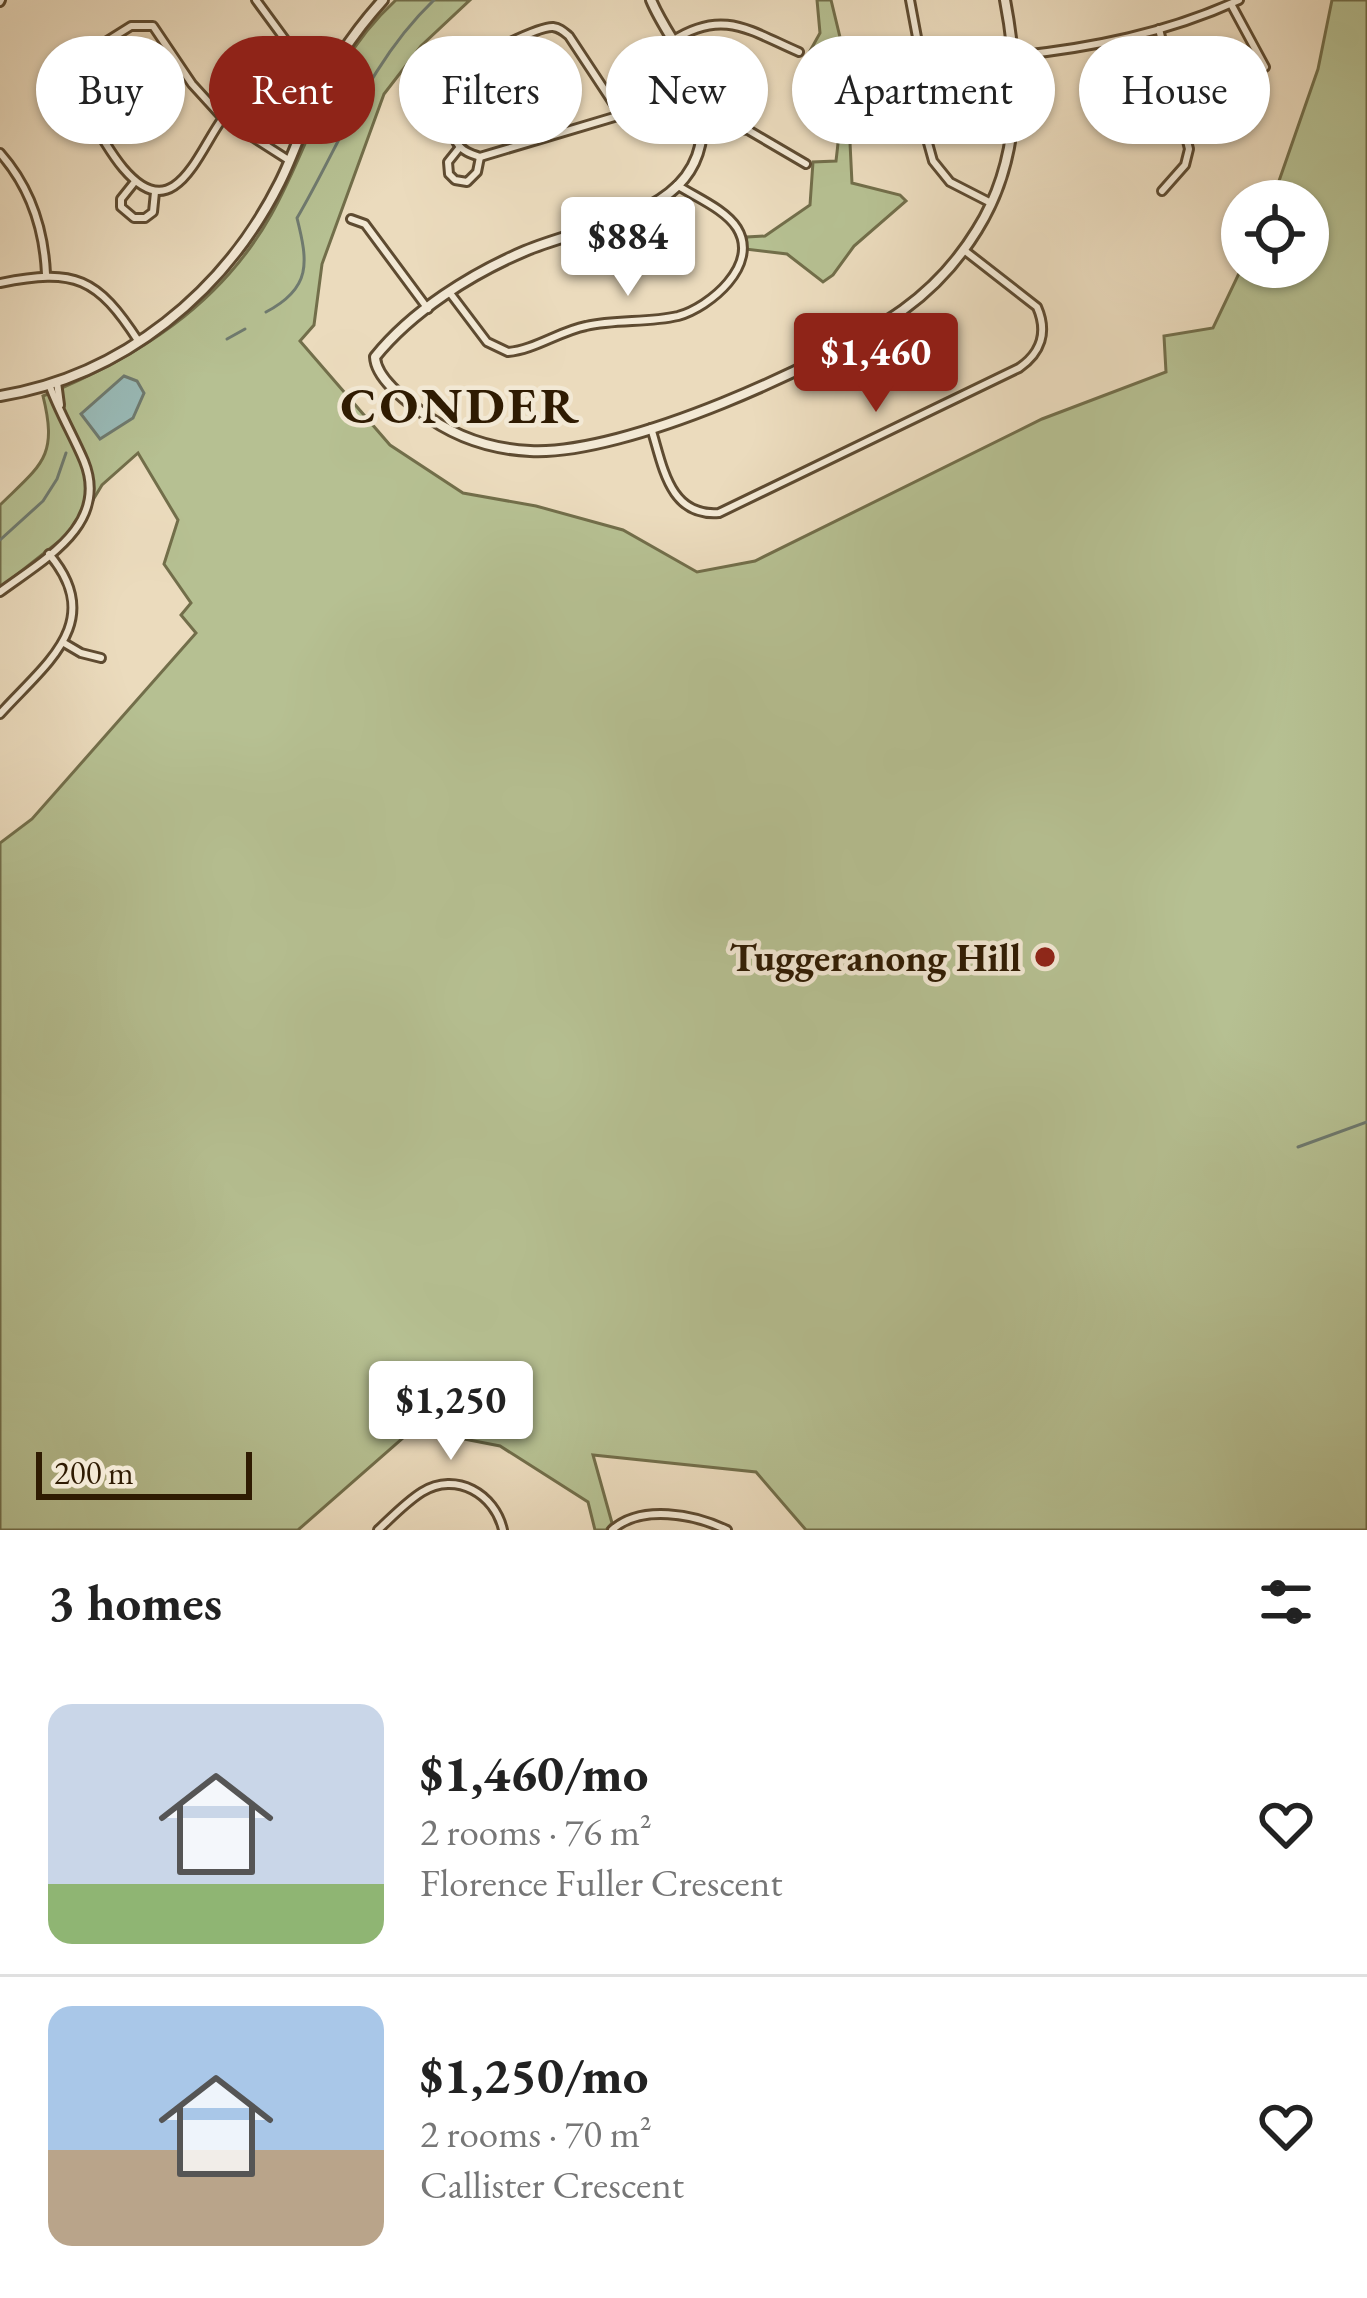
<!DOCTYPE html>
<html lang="en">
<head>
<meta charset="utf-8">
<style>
  :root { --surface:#fff; --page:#f2f2f2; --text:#222; --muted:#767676; --line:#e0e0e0; --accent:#8f2418 }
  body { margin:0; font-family:"EB Garamond",serif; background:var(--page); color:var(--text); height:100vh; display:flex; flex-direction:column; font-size:45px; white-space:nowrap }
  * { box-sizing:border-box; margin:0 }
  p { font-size:39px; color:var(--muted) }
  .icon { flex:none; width:66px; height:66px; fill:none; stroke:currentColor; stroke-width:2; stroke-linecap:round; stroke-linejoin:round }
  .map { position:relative; height:1530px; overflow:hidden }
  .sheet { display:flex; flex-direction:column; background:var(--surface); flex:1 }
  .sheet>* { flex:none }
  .guide { position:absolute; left:36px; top:36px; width:1296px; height:108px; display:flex; gap:24px }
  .tools { position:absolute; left:1221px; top:180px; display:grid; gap:24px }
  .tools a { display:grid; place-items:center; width:108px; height:108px; border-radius:50%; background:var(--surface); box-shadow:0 3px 9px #0004; font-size:60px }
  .scale { position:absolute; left:36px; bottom:30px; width:216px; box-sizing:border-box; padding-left:12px; border:6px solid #2f1b02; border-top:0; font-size:33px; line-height:42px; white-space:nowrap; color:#2f1b02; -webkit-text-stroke:9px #f2e8d4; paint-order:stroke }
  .price { position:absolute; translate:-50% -102px; padding:0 27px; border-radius:12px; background:#fff; color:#222; font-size:39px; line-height:78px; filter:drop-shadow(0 3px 6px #0008) }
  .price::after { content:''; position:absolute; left:50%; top:72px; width:36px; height:27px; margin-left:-18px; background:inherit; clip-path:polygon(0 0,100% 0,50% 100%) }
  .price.selected { background:var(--accent); color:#fff }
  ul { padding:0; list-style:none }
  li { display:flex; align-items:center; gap:36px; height:300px; padding:0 48px }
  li+li { border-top:3px solid var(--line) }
  li span { display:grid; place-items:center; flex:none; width:336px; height:240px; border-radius:24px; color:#555 }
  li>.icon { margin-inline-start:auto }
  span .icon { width:144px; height:144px; fill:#fffc; stroke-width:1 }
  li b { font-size:51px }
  h2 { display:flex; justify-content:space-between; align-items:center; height:144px; padding:0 48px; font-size:51px }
  .chip { padding:0 42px; border-radius:54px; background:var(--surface); box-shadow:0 3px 9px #0004; font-size:42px; line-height:108px }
  .chip.selected { background:var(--accent); color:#fff }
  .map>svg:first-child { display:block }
  .green { fill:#b6c092; stroke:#726e4a; stroke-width:3 }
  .water { fill:#99bab7; stroke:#6f7a6f; stroke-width:3 }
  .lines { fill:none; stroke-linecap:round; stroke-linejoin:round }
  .stream { stroke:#6f7a6f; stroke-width:3 }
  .minor-casing { stroke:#5e4b31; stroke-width:12 }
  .tertiary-casing { stroke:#5e4b31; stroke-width:14 }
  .minor { stroke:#f2e8d4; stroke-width:6 }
  .tertiary { stroke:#f2e8d4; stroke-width:8 }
  .poi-dot { fill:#8f2418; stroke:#f2e8d4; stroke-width:4.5 }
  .labels { text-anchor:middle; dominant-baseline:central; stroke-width:9; stroke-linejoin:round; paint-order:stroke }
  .poi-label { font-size:39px; font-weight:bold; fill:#2f1b02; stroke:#f2e8d4; text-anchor:end }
  .district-label { font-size:51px; font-weight:bold; letter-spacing:3px; fill:#2f1b02; stroke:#f2e8d4 }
</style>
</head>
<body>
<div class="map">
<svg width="1367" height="1530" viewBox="0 0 1367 1530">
  <rect width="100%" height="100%" fill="#ebdbbd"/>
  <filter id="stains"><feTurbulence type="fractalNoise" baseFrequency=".00167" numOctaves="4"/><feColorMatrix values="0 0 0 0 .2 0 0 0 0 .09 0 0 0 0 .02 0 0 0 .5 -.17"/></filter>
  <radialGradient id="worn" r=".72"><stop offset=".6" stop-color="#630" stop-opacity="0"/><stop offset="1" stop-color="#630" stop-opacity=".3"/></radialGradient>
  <g class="green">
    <path d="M396 0H470L421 46 384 94 322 264 314 325 300 341 390 445 463 493 536 506 623 530 697 572 755 561 1042 419 1166 372 1164 336 1213 328 1242 267H1308V201H1272L1318 69 1332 0H1367V1530H806L756 1472 593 1455 612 1523 606 1530H595L588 1502 500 1446 413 1429 298 1530H0V843L32 819 196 633 181 615 191 603 164 564 178 520 138 453 102 485 76 528 0 588V505C42 464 58 457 43 396 136 358 220 306 271 215 314 138 326 64 396 0Z"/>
    <path d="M817 0H831L846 62 852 183 900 195 906 201 854 246 833 275 823 282 787 254 745 249 747 237 765 236 810 205 813 162 836 161C840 129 843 100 830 70L805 60 820 33Z"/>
  </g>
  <polygon class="water" points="124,376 137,381 144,393 133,418 100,439 81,414"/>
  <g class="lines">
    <g class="stream">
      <path d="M266 312C312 288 308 262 297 218 341 143 369 62 434 0"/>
      <polyline points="227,339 245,329"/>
      <polyline points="0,540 43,501 57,479 66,453"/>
      <polyline points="1298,1147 1367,1122"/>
    </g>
    <defs>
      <g id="minor">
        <polyline points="256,0 289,45 330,72"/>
        <polyline points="910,0 925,80 928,143 933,161 950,182 991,203"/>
        <polyline points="0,2 1,0"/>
        <polyline points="1231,4 1265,67"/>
        <polyline points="1159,29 1189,149 1185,165 1162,191"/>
        <path d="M672 41C723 8 750 31 799 52"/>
        <path d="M1013 56C1091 48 1167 33 1239 0"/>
        <path d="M621 115 480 157C471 154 462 151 457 143 446 127 447 85 460 71 470 60 539 26 553 27 560 28 563 31 569 36L621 115 691 76"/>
        <path d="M223 118 192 84 153 26H131L80 58 73 68V85C90 113 132 214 174 186 194 173 208 138 223 118L290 161"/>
        <polyline points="701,123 748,130 806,164"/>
        <polyline points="460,147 448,162 449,174 455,180 467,182 477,172 480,157"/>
        <path d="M0 153C30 187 44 230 46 274"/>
        <polyline points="133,184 121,199 121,207 134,218 145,218 153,212 155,192"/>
        <polyline points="351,219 365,224 428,309"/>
        <path d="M0 283C75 268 97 277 139 342"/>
        <path d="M450 293 487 342 508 352C534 350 560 331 586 326 616 319 648 323 678 316 710 307 760 265 737 228 725 209 695 197 677 185"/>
        <polyline points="57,382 60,405"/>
        <path d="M651 428C663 466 669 517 719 513L1019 368C1041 353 1048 332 1037 307L964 250"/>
        <path d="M0 592C43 560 110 525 84 461 73 435 58 410 49 384"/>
        <polyline points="64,643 81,653 101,658"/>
        <path d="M0 714C45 664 107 622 49 554"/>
        <path d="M378 1530C392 1517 406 1502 422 1492 456 1471 495 1494 503 1530"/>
        <path d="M612 1530C641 1504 694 1514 727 1530"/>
      </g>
      <g id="tertiary">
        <path d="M651 0C665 34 693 63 700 99 721 215 598 220 525 251 471 274 412 311 375 357 376 378 404 399 420 411 452 436 490 449 530 451 625 456 825 365 903 310 932 289 958 261 977 230 1021 160 1020 78 1005 0"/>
        <path d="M0 396C123 376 225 292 280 182 291 160 299 137 308 115 327 73 352 34 383 0"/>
      </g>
    </defs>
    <use href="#minor" class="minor-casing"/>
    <use href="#tertiary" class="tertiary-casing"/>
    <use href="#minor" class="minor"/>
    <use href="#tertiary" class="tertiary"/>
  </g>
  <circle class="poi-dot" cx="1045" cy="957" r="12"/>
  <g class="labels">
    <g class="poi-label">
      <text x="1021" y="957">Tuggeranong Hill</text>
    </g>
    <g class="district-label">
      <text x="461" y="405">CONDER</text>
    </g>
  </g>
  <rect width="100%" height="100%" filter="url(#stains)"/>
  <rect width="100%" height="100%" fill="url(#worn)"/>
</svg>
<div class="tools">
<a><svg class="icon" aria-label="locate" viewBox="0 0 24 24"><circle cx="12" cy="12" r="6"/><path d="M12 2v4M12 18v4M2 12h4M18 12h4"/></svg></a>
</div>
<div class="scale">200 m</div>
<b class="price" style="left:628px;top:299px">$884</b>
<b class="price selected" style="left:876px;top:415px">$1,460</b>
<b class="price" style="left:451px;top:1463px">$1,250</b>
<div class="guide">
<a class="chip">Buy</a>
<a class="chip selected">Rent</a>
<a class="chip">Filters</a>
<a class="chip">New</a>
<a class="chip">Apartment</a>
<a class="chip">House</a>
</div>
</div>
<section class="sheet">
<h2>3 homes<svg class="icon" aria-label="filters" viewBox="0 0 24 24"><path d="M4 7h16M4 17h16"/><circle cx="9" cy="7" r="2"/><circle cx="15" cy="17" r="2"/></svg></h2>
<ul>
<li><span style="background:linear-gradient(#c9d6e8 75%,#8fb573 0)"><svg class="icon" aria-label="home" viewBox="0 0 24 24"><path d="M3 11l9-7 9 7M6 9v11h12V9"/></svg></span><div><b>$1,460/mo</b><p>2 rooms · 76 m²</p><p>Florence Fuller Crescent</p></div><svg class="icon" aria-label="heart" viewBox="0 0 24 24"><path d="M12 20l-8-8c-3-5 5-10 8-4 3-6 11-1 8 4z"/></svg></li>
<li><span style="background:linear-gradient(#a9c7e8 60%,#b9a48a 0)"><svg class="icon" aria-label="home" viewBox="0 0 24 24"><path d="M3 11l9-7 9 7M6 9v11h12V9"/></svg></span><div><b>$1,250/mo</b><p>2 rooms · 70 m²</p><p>Callister Crescent</p></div><svg class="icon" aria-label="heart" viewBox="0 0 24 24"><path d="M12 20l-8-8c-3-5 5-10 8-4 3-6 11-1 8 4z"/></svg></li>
</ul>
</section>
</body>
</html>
